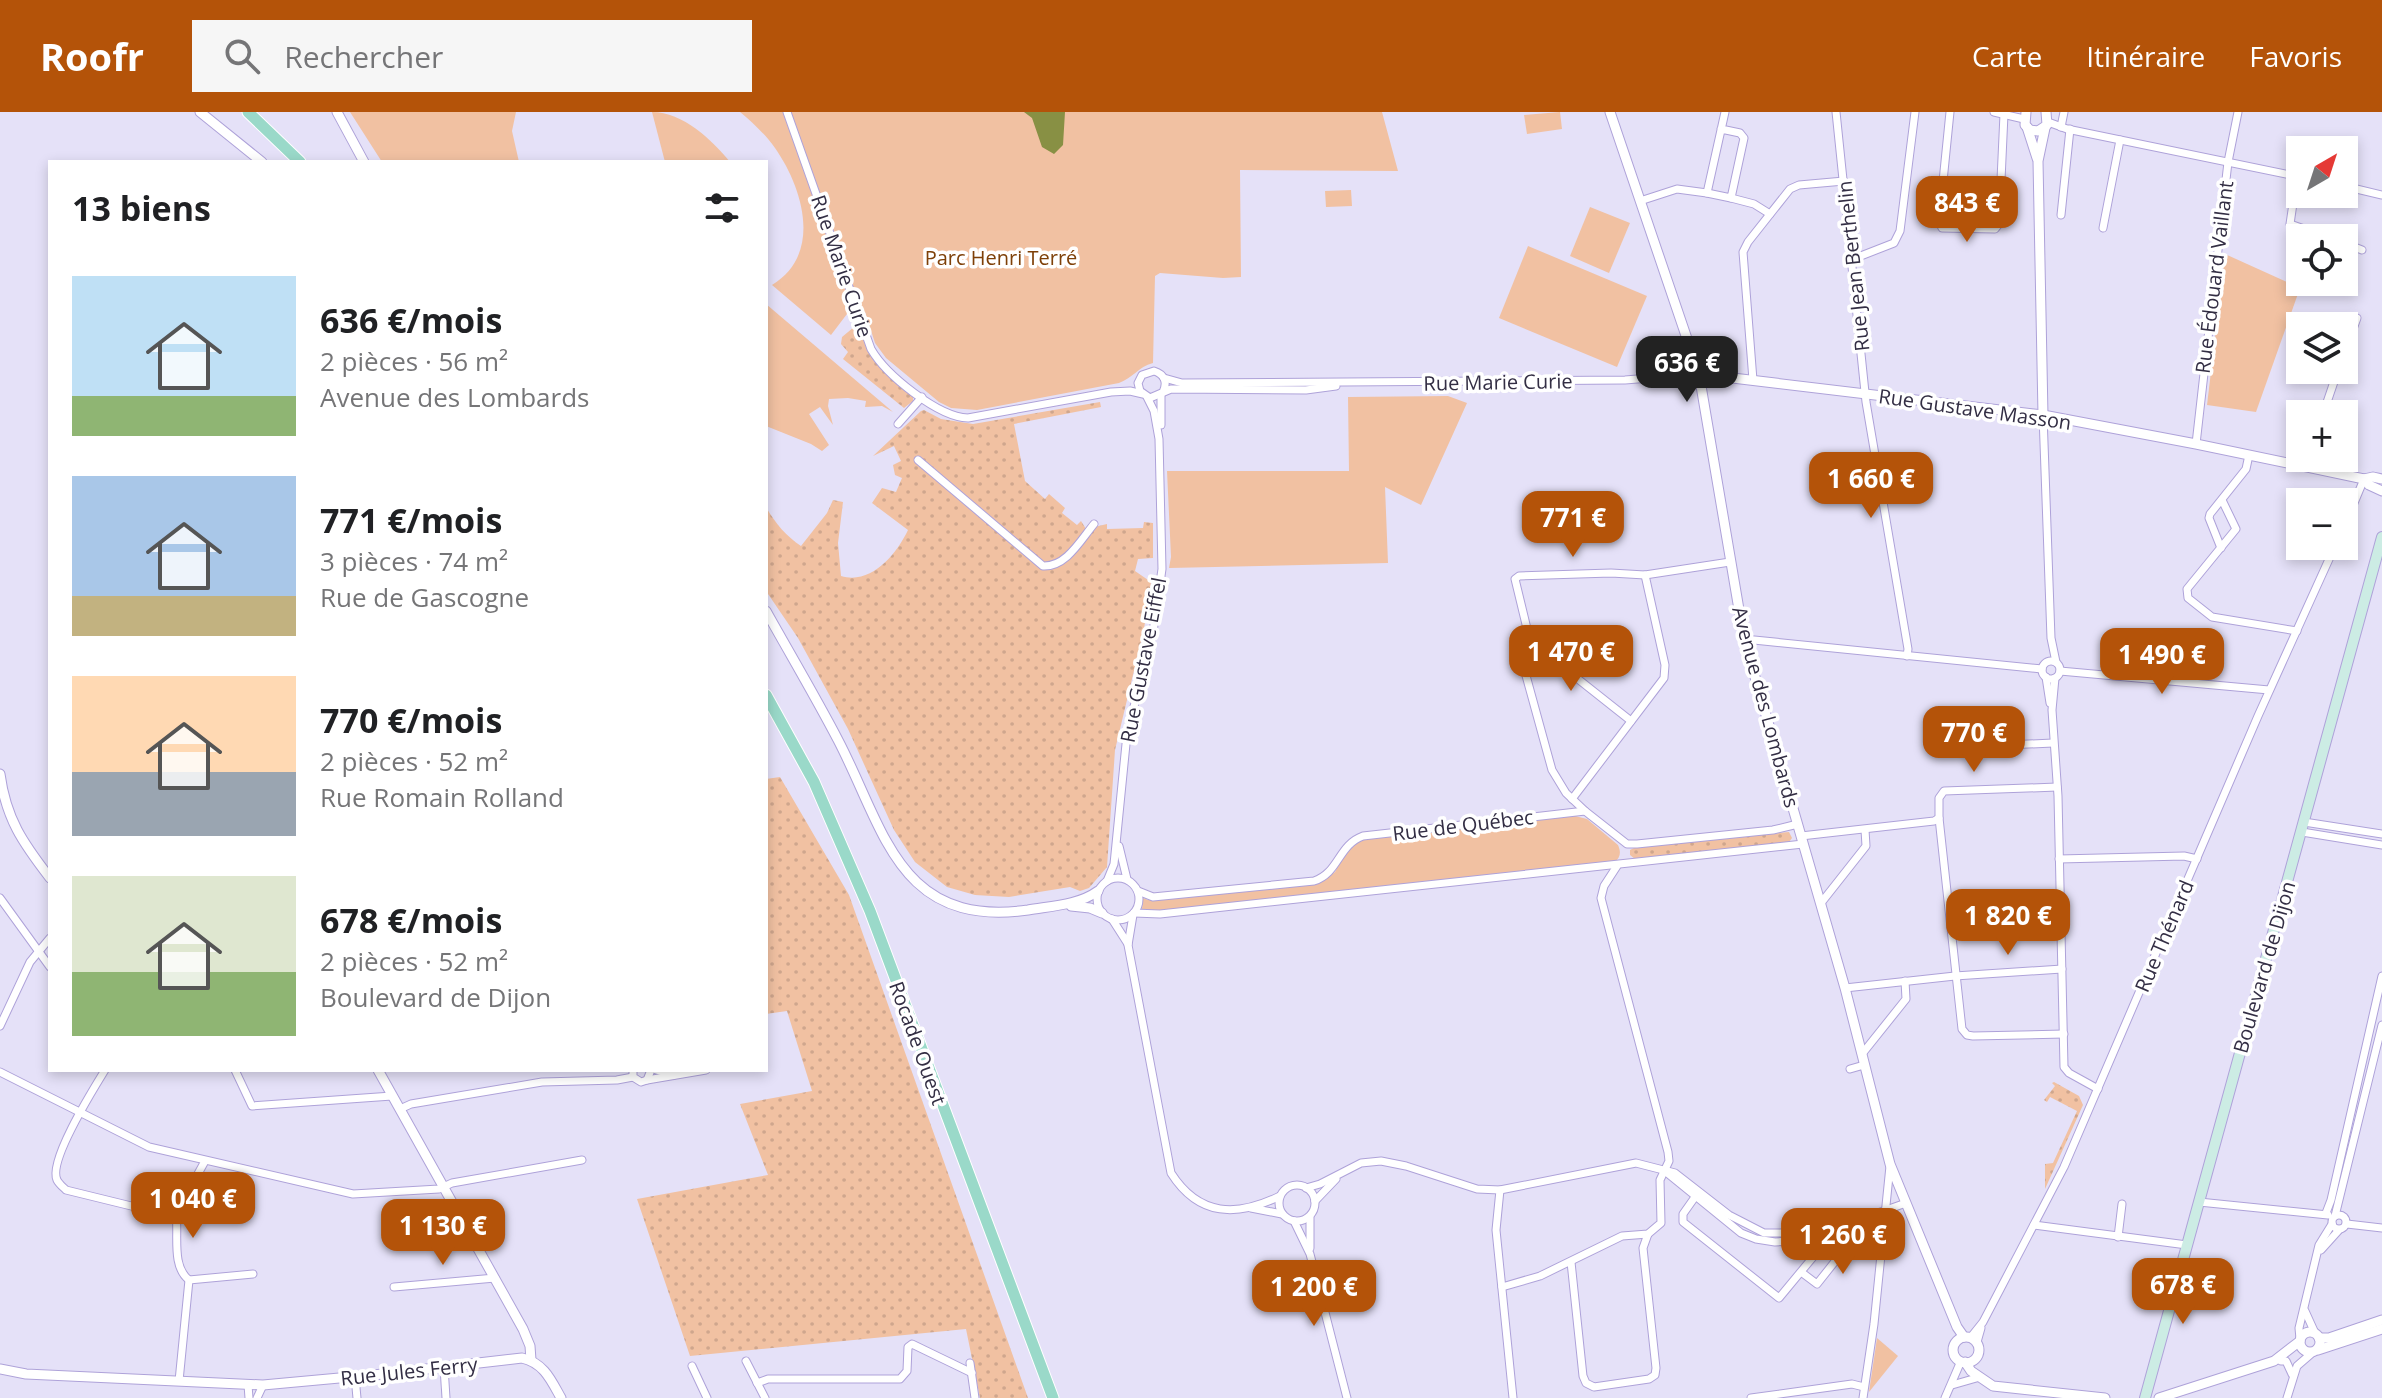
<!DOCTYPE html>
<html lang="fr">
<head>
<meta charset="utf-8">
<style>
  :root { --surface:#fff; --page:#f6f6f6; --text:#202124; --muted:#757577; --accent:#b45309 }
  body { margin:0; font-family:"Open Sans",sans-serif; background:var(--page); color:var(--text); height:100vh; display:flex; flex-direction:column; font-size:30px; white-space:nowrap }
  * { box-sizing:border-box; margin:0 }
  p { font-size:26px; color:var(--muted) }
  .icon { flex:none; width:44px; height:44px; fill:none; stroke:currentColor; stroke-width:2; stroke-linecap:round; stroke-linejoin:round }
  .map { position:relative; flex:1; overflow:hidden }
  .drawer { position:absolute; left:48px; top:48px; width:720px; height:912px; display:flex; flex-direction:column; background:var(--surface); border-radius:0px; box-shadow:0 4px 12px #0003 }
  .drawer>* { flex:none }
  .needle { width:52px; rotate:39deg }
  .buttons { position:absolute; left:2286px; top:24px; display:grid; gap:16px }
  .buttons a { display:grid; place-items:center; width:72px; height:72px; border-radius:0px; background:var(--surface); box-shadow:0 4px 12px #0003; font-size:40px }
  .price { position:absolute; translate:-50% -68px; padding:0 18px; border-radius:16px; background:var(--accent); color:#fff; font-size:26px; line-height:52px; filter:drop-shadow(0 2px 4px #0008) }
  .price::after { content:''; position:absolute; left:50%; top:48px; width:24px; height:18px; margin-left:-12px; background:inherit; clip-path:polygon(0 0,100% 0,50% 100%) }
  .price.current { background:#222; color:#fff }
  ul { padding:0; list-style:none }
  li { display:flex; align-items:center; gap:24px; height:200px; padding:0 24px }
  li span { display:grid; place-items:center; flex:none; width:224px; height:160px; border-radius:0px; color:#555 }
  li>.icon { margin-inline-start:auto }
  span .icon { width:96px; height:96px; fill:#fffc; stroke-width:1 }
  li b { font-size:34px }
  h2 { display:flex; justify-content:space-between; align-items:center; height:96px; padding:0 24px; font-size:34px }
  header { display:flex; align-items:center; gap:48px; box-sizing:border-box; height:112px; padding:0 40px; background:var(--accent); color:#fff }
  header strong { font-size:38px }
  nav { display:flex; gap:44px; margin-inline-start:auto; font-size:28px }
  .search { width:560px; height:72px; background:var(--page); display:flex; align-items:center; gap:20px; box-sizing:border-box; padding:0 28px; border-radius:0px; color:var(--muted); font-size:30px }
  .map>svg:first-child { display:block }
  .grass { fill:url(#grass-dots) }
  .park { fill:#f1c1a2 }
  .water { fill:#889044 }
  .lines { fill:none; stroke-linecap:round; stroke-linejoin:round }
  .minor-casing { stroke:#aea2d9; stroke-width:9 }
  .tertiary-casing { stroke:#aea2d9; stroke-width:11 }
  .secondary-casing { stroke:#aea2d9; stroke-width:12 }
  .primary-casing { stroke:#fff; stroke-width:13 }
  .minor { stroke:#fff; stroke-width:7 }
  .tertiary { stroke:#fff; stroke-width:9 }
  .secondary { stroke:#ccece4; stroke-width:10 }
  .primary { stroke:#9ad9c9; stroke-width:11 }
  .labels { text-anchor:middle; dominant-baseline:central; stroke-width:7; stroke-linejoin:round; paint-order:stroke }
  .park-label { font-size:20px; fill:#7e4008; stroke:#fff }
  .street-label { font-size:20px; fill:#332e44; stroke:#fff }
</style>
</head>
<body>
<header>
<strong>Roofr</strong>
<div class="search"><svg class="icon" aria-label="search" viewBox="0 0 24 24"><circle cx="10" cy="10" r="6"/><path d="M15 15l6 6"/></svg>Rechercher</div>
<nav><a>Carte</a><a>Itinéraire</a><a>Favoris</a></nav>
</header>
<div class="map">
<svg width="2382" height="1286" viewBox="0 0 2382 1286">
  <defs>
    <pattern id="grass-dots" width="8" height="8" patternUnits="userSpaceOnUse" patternTransform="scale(2)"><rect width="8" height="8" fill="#f1c1a2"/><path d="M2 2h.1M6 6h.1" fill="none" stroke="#cfa68d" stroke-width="1.8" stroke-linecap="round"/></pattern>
  </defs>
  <rect width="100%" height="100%" fill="#e5e1f8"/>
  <g class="grass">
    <polygon points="854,215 860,219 874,249 913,284 913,289 904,296 843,247 848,240 841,232 842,225"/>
    <path d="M1100 290 1101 295 1014 312 1025 369 1045 387 1049 382 1065 396 1062 401 1077 413 1081 409 1086 417 1107 412V417L1143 416 1144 410 1153 411V446L1138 447 1135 459 1151 470 1144 517 1115 638 1107 755 1089 776 1080 779 1070 775 1009 785 975 783 947 775 915 750 894 718 848 617 798 526 766 479V395C775 411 786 424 801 434L827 401 833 388 843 390 838 431 841 464C871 473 896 443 908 418L872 391 882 376 896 380 902 366 895 363 893 353 901 349 894 334 873 344 921 299 924 298 941 307 973 312Z"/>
    <polygon points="780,665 849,783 1028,1286 980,1286 966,1217 690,1244 637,1087 768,1063 740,992 812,979 787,899 766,902 766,667"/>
    <polygon points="1789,720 1792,726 1789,730 1635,747 1630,743 1630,738 1636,735"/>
    <polygon points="2054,970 2079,984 2083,993 2045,1077 2045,1052 2053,1051 2077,999 2050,985 2047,990 2044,988 2055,974 2052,971"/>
  </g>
  <g class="park">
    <polygon points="350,0 516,0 512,19 519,50 382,50"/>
    <path d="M652 0C683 0 712 28 730 50H665Z"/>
    <path d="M740 0H1382L1398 59 1240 58 1241 165 1223 166 1160 161 1155 164 1153 251C1138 255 1133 266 1119 271L977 298 951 296 939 290 886 246 875 231 865 200 850 198 831 223 772 173C823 142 803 76 775 36 766 23 752 10 740 0Z"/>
    <polygon points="1560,0 1562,17 1527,22 1524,3"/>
    <polygon points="1351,78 1352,94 1326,95 1325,79"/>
    <polygon points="1590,95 1630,111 1609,161 1570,144"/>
    <polygon points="1528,134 1647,184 1617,255 1499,206"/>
    <polygon points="2225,142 2300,176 2256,300 2207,293"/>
    <polygon points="766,192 893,300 882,294 865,295 866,289 848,286 829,287 828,294 833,313 820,295 809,302 829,333 822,339 811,332 766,314"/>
    <polygon points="1448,284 1467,291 1421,393 1385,375 1388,451 1169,456 1171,445 1167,359 1349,359 1348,285"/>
    <path d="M1575 704 1587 707 1618 733C1621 740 1621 745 1614 751L1160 800 1142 797 1143 786 1148 788 1323 769 1335 760 1346 738 1362 727Z"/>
    <polygon points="1877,1226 1898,1244 1869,1280"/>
  </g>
  <polygon class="water" points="1024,0 1065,0 1063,33 1054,42 1042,35 1032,6"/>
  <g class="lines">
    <defs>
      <g id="minor">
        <path d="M787 0 871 237C886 263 938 305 968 306L1111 280 1130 279 1143 282"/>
        <polyline points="1836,0 1866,290 1908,537 1907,544"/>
        <polyline points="1950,0 1939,109 1942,116 1995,117 1999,112 2004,2"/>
        <polyline points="1994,0 2024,7"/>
        <polyline points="2048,10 2067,17 2300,65"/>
        <polyline points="2061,15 2064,0"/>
        <polyline points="1721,17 1740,21 1744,26 1731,86 1707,81 1725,0"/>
        <polyline points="2297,64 2290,112 2330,126"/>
        <polyline points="2344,74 2382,83"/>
        <polyline points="1731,86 1754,92 1770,102"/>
        <polyline points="1640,89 1677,77 1707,81"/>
        <polyline points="2061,103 2070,17"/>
        <polyline points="2103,116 2120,28"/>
        <polyline points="2344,131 2362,138"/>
        <polyline points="1853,147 1894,131 1900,119 1915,0"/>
        <polyline points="2344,242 2357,206"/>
        <polyline points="1164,266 1182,271 1625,268 1699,262"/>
        <polyline points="1753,268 1743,140 1748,130 1790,77 1799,73 1844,69"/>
        <path d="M1163 280C1168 270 1164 262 1154 259L1142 263 1138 271 1140 279 1150 286 1171 277 1306 278 1336 274"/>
        <polyline points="2323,302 2338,258"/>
        <polyline points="2043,303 2051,526 2056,550"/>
        <polyline points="898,312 922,285"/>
        <polyline points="1161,313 1161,282"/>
        <polyline points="2196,332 2228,50 2238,0"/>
        <path d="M918 348 1043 454C1066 455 1080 429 1094 412"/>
        <polyline points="2305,354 2308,346"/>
        <polyline points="2222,388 2236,417 2187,477 2188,486 2212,505 2297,519"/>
        <polyline points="2344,415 2364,367"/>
        <polyline points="2221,436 2209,406 2210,402 2246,357 2249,343"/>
        <polyline points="1744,527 2042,557"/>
        <polyline points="1530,529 1631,609"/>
        <circle cx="2051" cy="558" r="9"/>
        <polyline points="2060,559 2269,578"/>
        <polyline points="2046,565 2050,591"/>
        <polyline points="2055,566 2052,598 2058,684 2064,955 2069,961 2098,977"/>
        <polyline points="1958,635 2053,631"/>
        <polyline points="2057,675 1944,679 1939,686 1939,706 1962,917 1967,923 1973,924 2064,922"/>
        <polyline points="1572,687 1664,566 1665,553 1645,463"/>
        <polyline points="1585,699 1566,681 1552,658 1522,549 1530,529 1515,467 1519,464 1611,461 1645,463 1730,450"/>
        <polyline points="2304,710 2382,722"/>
        <polyline points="2302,720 2382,733"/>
        <polyline points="1801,724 1934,709 1939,706"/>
        <polyline points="1119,734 1127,767"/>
        <polyline points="2059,747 2184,744 2197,747"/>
        <circle cx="1118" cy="787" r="21"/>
        <polyline points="1107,769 1114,752 1127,622 1153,520 1162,457 1159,327 1154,299 1147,285"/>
        <path d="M1138 779 1153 785 1314 769C1339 761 1338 733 1363 724L1559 702 1585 699 1627 732H1637L1773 718 1798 712"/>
        <polyline points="0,786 50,855"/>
        <polyline points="1821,791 1866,734 1865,718"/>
        <polyline points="1134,801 1160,802 1803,732"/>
        <path d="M1133 803 1128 833 1171 1061C1199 1105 1237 1105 1280 1084"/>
        <polyline points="1112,807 1128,832"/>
        <polyline points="1845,876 1955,864 2062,857"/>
        <polyline points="0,914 30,850 50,826"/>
        <polyline points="1862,942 1906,887 1905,869"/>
        <polyline points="1850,957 1864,953"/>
        <path d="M105 958C94 976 48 1049 57 1068 59 1072 63 1075 66 1078L172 1104 176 1102 205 1049"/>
        <polyline points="235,958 252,994 392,984"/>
        <polyline points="633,958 633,965 641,970 647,968 651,958"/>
        <polyline points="656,958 674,963"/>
        <polyline points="0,960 149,1035 353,1082 439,1077 452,1071 582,1048"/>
        <polyline points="647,968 706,958"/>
        <polyline points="400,997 411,992 542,970 617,968 633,965"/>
        <polyline points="1666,1060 1741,1121 1756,1127 1775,1130 1792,1129 1809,1121 1838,1115 1906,1091"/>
        <circle cx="1297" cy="1091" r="18"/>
        <polyline points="1306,1076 1320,1072 1361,1051 1381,1049 1406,1054 1477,1077 1500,1078 1636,1051 1675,1061 1729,1103 1764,1121 1809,1121"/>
        <polyline points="1500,1078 1496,1118 1513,1286"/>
        <polyline points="1695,1085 1683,1102 1683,1110 1779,1186 1838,1115 1848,1133 1817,1172 1801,1160"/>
        <polyline points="1315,1089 1336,1067"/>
        <polyline points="2199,1090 2328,1103"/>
        <polyline points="1251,1096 1282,1102"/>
        <polyline points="2326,1101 2331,1088 2382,864"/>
        <path d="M176 1102C179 1122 171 1154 189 1168"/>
        <circle cx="2339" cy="1110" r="7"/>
        <polyline points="2335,1104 2382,913"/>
        <polyline points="1310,1105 1310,1136"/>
        <polyline points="1294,1109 1310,1142 1347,1286"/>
        <polyline points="2347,1112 2382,1116"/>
        <polyline points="2034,1113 2187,1133"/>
        <polyline points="2118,1125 2122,1092"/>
        <polyline points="2321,1138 2339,1118"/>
        <polyline points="1571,1150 1583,1264 1586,1271 1594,1275 1649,1267 1655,1263 1656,1256 1643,1136 1648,1122"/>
        <polyline points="394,1175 495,1166"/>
        <polyline points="1502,1175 1540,1164 1622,1124 1648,1122 1661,1111 1660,1068 1669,1049 1668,1040 1601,786 1604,774 1617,754"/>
        <polyline points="2305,1199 2315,1221"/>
        <polyline points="1971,1225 1983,1210 2064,1055 2258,604 2335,434"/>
        <polyline points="2300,1227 2299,1216 2319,1133 2332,1112"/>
        <polyline points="1977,1230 1981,1216"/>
        <polyline points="746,1249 765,1286"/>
        <polyline points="2281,1249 2286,1249 2292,1262"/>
        <polyline points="970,1251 975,1286"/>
        <polyline points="692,1254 707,1286"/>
        <polyline points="444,1255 446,1286"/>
        <polyline points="355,1265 357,1286"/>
        <polyline points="179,1269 189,1168 253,1162"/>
        <polyline points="757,1271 768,1267 900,1267 907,1259 908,1235 912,1232 972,1261"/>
        <polyline points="248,1273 249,1286"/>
        <polyline points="1952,1273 1980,1265"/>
        <polyline points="257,1286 263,1273"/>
        <polyline points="1751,1286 1852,1272 1864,1275"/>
        <polyline points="1863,1286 1874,1212 1890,1054"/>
        <polyline points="1945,1286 1961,1249"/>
        <polyline points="2287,1286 2297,1254 2312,1241"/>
      </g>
      <g id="tertiary">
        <polyline points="200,0 262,50"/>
        <polyline points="337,0 364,50"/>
        <polyline points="1610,0 1699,262 1744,527 1845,876 1890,1052 1957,1215 1964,1225"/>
        <polyline points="2026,0 2025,13 2030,18 2038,19 2047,13 2046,0"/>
        <polyline points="2027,15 2037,46"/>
        <polyline points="1699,262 2043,303 2196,332 2364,367 2373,365 2382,367"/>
        <polyline points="2043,303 2038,49 2045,16"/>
        <polyline points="2364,367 2369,373 2382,379"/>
        <path d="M766 499C790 542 815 584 838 628 885 718 898 816 1028 798 1051 794 1079 793 1098 779"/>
        <path d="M0 662C6 707 23 731 50 766"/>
        <polyline points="1071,794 1090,796 1102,801"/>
        <polyline points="378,958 523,1217 530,1234 531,1248"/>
        <circle cx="2310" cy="1230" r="10"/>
        <circle cx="1966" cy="1238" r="13"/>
        <polyline points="2319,1226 2329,1226 2382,1208"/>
        <polyline points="2318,1238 2382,1217"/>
        <polyline points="1965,1250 1971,1259 1993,1274 2105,1286"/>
        <path d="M0 1257 26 1262 263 1273 383 1262 522 1246C544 1251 551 1268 561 1286"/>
        <polyline points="2159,1286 2274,1249 2300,1229"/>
      </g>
      <polyline id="secondary" points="2145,1286 2382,425"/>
      <g id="primary">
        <polyline points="248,0 300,50"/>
        <polyline points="766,583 814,670 870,799 1053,1286"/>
      </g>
    </defs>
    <use href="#minor" class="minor-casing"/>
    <use href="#tertiary" class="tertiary-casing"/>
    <use href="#secondary" class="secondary-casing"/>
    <use href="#primary" class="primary-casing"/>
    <use href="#minor" class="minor"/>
    <use href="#tertiary" class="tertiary"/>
    <use href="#secondary" class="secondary"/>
    <use href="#primary" class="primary"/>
  </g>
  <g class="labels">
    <g class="park-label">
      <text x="1001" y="145">Parc Henri Terré</text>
    </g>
    <g class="street-label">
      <text transform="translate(842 154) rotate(71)">Rue Marie Curie</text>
      <text transform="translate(1853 154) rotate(-96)">Rue Jean Berthelin</text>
      <text transform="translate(2214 165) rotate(-83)">Rue Édouard Vaillant</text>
      <text transform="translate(1498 270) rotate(-1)">Rue Marie Curie</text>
      <text transform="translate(1975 297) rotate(8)">Rue Gustave Masson</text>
      <text transform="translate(1143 548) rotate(-79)">Rue Gustave Eiffel</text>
      <text transform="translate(1766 595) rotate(75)">Avenue des Lombards</text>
      <text transform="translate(1463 713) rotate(-7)">Rue de Québec</text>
      <text transform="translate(2164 824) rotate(-67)">Rue Thénard</text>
      <text transform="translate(2264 855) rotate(-74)">Boulevard de Dijon</text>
      <text transform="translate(918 931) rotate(70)">Rocade Ouest</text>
      <text transform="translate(409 1259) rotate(-6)">Rue Jules Ferry</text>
    </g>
  </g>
</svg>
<div class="buttons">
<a><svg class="needle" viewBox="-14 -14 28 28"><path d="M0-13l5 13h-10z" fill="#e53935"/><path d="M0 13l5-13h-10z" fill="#757577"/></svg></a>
<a><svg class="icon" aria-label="locate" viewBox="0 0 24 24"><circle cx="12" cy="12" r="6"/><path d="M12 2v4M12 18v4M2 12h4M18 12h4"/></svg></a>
<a><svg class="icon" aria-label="layers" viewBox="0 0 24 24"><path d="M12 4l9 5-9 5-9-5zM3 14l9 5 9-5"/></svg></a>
<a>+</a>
<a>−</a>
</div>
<b class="price" style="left:1967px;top:132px">843 €</b>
<b class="price current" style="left:1687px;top:292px">636 €</b>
<b class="price" style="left:1871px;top:408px">1 660 €</b>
<b class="price" style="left:1573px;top:447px">771 €</b>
<b class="price" style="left:1571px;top:581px">1 470 €</b>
<b class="price" style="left:2162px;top:584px">1 490 €</b>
<b class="price" style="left:1974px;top:662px">770 €</b>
<b class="price" style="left:2008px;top:845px">1 820 €</b>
<b class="price" style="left:193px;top:1128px">1 040 €</b>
<b class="price" style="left:443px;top:1155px">1 130 €</b>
<b class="price" style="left:1843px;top:1164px">1 260 €</b>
<b class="price" style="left:2183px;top:1214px">678 €</b>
<b class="price" style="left:1314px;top:1216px">1 200 €</b>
<section class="drawer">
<h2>13 biens<svg class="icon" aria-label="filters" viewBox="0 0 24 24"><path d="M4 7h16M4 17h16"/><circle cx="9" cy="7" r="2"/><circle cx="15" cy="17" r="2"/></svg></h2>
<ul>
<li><span style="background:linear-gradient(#bfe0f5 75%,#8fb573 0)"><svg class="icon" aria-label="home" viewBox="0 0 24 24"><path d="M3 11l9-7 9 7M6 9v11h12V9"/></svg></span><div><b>636 €/mois</b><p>2 pièces · 56 m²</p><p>Avenue des Lombards</p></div></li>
<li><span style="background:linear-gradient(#a9c7e8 75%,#c2b280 0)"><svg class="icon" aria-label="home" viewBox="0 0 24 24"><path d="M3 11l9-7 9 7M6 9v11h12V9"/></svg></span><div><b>771 €/mois</b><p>3 pièces · 74 m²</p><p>Rue de Gascogne</p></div></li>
<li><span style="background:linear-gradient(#ffd9b3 60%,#9aa5b1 0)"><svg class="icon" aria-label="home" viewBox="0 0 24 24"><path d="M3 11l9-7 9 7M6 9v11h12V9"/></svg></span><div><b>770 €/mois</b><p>2 pièces · 52 m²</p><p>Rue Romain Rolland</p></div></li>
<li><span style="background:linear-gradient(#dfe7d0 60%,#8fb573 0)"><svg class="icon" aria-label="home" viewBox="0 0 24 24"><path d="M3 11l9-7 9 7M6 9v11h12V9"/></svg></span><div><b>678 €/mois</b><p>2 pièces · 52 m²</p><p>Boulevard de Dijon</p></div></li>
</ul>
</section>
</div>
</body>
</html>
